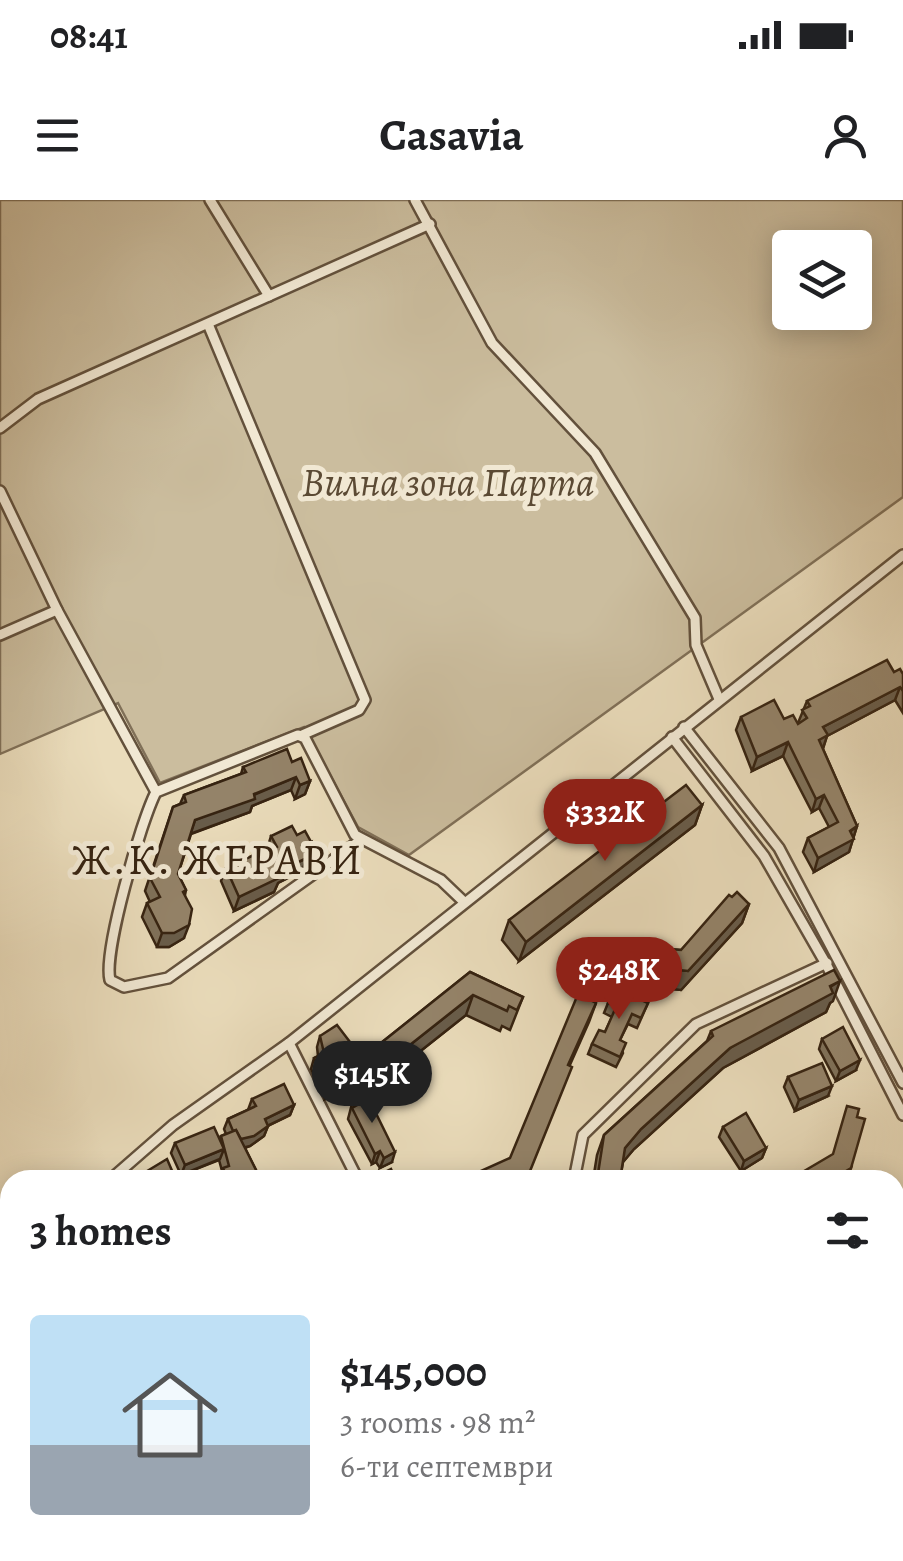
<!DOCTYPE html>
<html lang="en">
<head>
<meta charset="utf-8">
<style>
  :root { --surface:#fff; --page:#f6f6f6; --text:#202124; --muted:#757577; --accent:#8f2418 }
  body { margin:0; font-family:Alegreya,serif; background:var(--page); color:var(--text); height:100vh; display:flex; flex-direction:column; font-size:38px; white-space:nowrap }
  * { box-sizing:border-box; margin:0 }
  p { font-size:32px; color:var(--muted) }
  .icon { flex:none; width:55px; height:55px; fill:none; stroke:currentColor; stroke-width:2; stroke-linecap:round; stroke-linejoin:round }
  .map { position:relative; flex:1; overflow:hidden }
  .drawer { position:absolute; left:0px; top:970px; width:905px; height:392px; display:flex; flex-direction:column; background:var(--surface); border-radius:30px 30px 0 0; box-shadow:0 5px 25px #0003 }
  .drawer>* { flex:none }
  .fabs { position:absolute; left:772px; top:30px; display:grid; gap:20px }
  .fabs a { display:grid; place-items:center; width:100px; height:100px; border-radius:10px; background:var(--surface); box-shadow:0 5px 25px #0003; font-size:50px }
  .price { position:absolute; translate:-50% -85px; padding:0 22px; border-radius:35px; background:var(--accent); color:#fff; font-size:32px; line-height:65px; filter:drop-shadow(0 2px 5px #0008) }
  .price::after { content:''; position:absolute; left:50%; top:60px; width:30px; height:22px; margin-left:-15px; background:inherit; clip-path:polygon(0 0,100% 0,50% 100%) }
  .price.active { background:#222; color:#fff }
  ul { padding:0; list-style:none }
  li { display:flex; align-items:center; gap:30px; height:250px; padding:0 30px }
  li span { display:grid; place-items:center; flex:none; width:280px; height:200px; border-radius:10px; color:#555 }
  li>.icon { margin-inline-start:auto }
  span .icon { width:120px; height:120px; fill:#fffc; stroke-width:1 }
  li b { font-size:42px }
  h2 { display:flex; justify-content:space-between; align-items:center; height:120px; padding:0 30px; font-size:42px }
  .status { display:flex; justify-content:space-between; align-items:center; height:70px; padding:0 50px; background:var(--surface); direction:ltr }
  .status svg { height:28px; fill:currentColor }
  header { display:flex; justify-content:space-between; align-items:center; height:130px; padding:0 30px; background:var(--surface); font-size:45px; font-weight:700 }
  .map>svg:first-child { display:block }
  .green { fill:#cbbd9e; stroke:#807058; stroke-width:2.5; fill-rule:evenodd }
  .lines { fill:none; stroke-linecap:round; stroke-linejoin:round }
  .minor-casing { stroke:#63513c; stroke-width:14 }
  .minor { stroke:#f1e8d3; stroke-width:9 }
  .wall { fill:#7f715a; stroke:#362311; stroke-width:2.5 }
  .shaded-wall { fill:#685c4a; stroke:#362311; stroke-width:2.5 }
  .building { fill:#948369; stroke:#362311; stroke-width:2.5 }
  .labels { text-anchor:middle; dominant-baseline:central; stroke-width:10; stroke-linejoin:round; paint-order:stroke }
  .park-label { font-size:40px; font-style:italic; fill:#5b4a34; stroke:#f1e8d3 }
  .neighbourhood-label { font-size:42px; letter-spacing:2.5px; fill:#362311; stroke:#f1e8d3 }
</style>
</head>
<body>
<div class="status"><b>08:41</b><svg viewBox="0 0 49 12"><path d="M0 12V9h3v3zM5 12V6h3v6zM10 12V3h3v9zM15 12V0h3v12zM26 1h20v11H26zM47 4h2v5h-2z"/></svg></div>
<header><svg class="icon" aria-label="menu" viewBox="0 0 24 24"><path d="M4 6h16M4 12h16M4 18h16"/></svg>Casavia<svg class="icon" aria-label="person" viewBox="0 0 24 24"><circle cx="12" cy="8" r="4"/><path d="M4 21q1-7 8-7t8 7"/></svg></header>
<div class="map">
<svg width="903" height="1361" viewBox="0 0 903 1361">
  <rect width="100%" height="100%" fill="#eadcbb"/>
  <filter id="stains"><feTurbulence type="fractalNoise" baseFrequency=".002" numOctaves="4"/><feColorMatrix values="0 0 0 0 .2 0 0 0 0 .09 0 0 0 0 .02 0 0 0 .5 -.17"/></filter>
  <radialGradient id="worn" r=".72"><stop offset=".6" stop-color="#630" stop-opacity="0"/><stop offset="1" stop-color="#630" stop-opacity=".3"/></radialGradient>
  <path class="green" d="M0 0H903V297L409 655 358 627 304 527 160 583 118 503 0 554ZM790 48H855V112H790Z"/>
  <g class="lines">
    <defs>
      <g id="minor">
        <polyline points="210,0 269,96"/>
        <polyline points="415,0 492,143 595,253 695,418 696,445 719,499"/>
        <polyline points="208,124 365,500 359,510 302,535"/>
        <polyline points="0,228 38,199 430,24"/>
        <polyline points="0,291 57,410 156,592"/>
        <polyline points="0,435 57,410"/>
        <polyline points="684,527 779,648 903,883"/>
        <polyline points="672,537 764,656 826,764 903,915"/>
        <path d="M361 640 168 778 124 787 110 780C103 752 141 621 156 592L298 535 305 538 355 635 441 680 463 701"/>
        <polyline points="289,843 358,980"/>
        <polyline points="110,980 173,925 289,843 903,355"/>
        <polyline points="574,980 583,935 696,824 827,763"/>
        <polyline points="895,1073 903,1067"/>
        <polyline points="0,1092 10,1082"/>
        <polyline points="895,1217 903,1213"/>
        <polyline points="0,1274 10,1270"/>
        <polyline points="0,1292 10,1317"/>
        <polyline points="0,1352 4,1361"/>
        <polyline points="24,1352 27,1361"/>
        <polyline points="272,1352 276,1361"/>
        <polyline points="543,1352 547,1361"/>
        <polyline points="128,1361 149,1352"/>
        <polyline points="478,1361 499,1352"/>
        <polyline points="794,1361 797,1352"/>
      </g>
    </defs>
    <use href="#minor" class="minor-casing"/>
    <use href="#minor" class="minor"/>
  </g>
  <g class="wall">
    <polygon points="894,472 903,474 903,513 895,500 827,536 823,549 857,626 849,652 814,672 803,652 808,638 829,627 819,608 812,612 783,556 752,571 736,530 741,517 784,519 798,523 807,501"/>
    <polygon points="292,562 310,581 305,594 295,599 291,590 252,606 250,612 191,634 178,674 186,690 185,695 184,738 169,747 157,747 142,717 147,703 150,702 145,691 173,607 180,604 184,595 241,574 243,567"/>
    <polygon points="702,605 695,625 519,761 502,740 509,720"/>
    <polygon points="271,636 306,656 302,671 278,683 274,692 234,711 221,681 226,668 259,660 268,653 267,649"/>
    <polygon points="732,697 749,704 742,723 681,790 599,781 601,763 608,744 681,750"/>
    <polygon points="470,772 523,797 510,830 502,826 500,831 466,815 394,872 390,867 382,873 374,862 381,843"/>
    <polygon points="833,801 830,803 826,812 723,868 634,949 623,962 620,980 593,980 597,955 604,935 707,841 711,831"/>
    <polygon points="608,803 648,803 637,828 628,824 620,840 623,853 616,867 588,854 592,844 605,832 612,817 604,813"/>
    <polygon points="320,836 353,846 350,855 356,884 325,899 311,869 314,858 318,856 317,847"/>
    <polygon points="822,839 856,870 836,881 819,849"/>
    <polygon points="788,877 828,896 795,911 784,887"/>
    <polygon points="354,896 392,962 380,968 376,962 372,964 348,919"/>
    <polygon points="252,899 294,905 290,915 268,926 264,936 250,946 245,948 261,980 219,980 222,971 219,960 181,975 171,953 175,943 219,939 221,936 226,934 224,929 228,919 248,910"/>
    <polygon points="723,927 766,948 762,958 741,971 719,937"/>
    <polygon points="291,1352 333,1352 337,1361 295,1361"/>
    <polygon points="567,1352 593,1352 598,1361 564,1361"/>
    <polygon points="828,1352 854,1352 853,1356 844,1361 832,1361"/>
  </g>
  <g class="shaded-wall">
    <polygon points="900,487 895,500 827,536 823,548 814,553 823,527"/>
    <polygon points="788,542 783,556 752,571 757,557"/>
    <polygon points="296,577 291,590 252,606 250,612 190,634 195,620"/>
    <polygon points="310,581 305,594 295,599 300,585"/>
    <polygon points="824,595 819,608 812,612 816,599"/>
    <polygon points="702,605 695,625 519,761 526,742"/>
    <polygon points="857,626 849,652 814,672 818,658"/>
    <polygon points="311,642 306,656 302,646"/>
    <polygon points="307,658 302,671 278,683 274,692 234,711 239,697 276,672"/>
    <polygon points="749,704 742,723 681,790 599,781 606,762 688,771"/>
    <polygon points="189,725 184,738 169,747 157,747 162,733"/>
    <polygon points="840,781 833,801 830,803 826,812 723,868 634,949 618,968 625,948 641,929 730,848"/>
    <polygon points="473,795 466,815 394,872 401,852"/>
    <polygon points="596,803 589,822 561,885 568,865"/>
    <polygon points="397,847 390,867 382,873 390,853"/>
    <polygon points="860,860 856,870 836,881 840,871"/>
    <polygon points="359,874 356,884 325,899 329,888"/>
    <polygon points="832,886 828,896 795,911 799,900"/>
    <polygon points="294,905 290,915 261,929 265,919"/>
    <polygon points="268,926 264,936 250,946 234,950 238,940"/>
    <polygon points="766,948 762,958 741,971 744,961"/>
    <polygon points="224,949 220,959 181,975 185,965"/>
    <polygon points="380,951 376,962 372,964 375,954"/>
    <polygon points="395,952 392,962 380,968 384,958"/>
    <polygon points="851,968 847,980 831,980"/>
    <polygon points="903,1031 903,1046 895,1051 895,1036"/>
    <polygon points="903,1161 903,1175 895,1182 895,1168"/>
    <polygon points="903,1271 903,1284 895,1291 895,1278"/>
    <polygon points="840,1352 854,1352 853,1356 844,1361 837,1361"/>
  </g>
  <g class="building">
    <polygon points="887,460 894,472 900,469 903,474 903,491 900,487 823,527 828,535 819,540 857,626 850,631 854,639 818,658 808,638 838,622 824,595 816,599 788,542 757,557 741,517 774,500 784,519 793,515 798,524 807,518 802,510 810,506 807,501"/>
    <polygon points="287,549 292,562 301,558 310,581 300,585 296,577 254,594 255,599 195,620 178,674 186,690 183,692 192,709 189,725 174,733 162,733 147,703 160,697 150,678 173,607 186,602 184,595 246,572 243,567"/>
    <polygon points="686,585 702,605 526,742 509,720"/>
    <polygon points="292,626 297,635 305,631 311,642 302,646 307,658 276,672 279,678 239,697 226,668 256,654 259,660 277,647 271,636"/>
    <polygon points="737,692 749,704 688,771 606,762 608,744 681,750 729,695 732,697"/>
    <polygon points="834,770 840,781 830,786 833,793 730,848 641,929 625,948 620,980 597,980 604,935 713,836 711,831"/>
    <polygon points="470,772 523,797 517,810 509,806 507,811 473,795 401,852 397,847 390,853 381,843"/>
    <polygon points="615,788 648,803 641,818 632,814 620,840 626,843 620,857 592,844 599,830 605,832 616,807 608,803"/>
    <polygon points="578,794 596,803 568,865 572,867 528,976 520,980 510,980 509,979 506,980 461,980 510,958"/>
    <polygon points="337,825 353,846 348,852 359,874 329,888 314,858 324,853 320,836"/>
    <polygon points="843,827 860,860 840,871 822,839"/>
    <polygon points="822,863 832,886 799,900 788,877"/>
    <polygon points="284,884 294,905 265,919 268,926 254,936 241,939 236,930 233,931 228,919 256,906 252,899"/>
    <polygon points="365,891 395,952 384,958 380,951 375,954 352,908 359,904 354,896"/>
    <polygon points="847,906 859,909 857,917 865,919 851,968 831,980 789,980 833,954"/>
    <polygon points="746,913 766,948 744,961 723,927"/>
    <polygon points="214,927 224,949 185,965 175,943"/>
    <polygon points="236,930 261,980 228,980 223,968 229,966 221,936"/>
    <polygon points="167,959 176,980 135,980 134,979"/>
    <polygon points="391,969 396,980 381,980 379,975"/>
    <polygon points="903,1006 903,1031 895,1036 895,1011"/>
    <polygon points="0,1034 7,1042 0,1049"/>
    <polygon points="903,1135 903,1161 895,1168 895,1141"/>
    <polygon points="903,1244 903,1271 895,1278 895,1251"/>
    <polygon points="308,1352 333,1352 337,1361 312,1361"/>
    <polygon points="570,1352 593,1352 598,1361 575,1361"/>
    <polygon points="664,1352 710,1352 708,1358 702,1361 647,1361"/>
  </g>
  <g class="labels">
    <g class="park-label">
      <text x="448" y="282">Вилна зона Парта</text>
    </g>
    <g class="neighbourhood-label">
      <text x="218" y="659">Ж.К. ЖЕРАВИ</text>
    </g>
  </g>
  <rect width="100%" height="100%" filter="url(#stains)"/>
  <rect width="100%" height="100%" fill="url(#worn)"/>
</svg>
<div class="fabs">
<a><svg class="icon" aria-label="layers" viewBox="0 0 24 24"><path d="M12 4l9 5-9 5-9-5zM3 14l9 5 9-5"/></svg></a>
</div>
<b class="price" style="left:605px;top:664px">$332K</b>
<b class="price" style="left:619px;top:822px">$248K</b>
<b class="price active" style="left:372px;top:926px">$145K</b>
<section class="drawer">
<h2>3 homes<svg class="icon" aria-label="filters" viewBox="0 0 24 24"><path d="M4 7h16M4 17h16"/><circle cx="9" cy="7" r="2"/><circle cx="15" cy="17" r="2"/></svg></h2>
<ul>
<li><span style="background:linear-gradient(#bfe0f5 65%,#9aa5b1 0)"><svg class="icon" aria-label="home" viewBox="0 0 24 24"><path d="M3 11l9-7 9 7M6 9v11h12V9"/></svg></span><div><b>$145,000</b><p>3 rooms · 98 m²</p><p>6-ти септември</p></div></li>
</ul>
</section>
</div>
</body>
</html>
